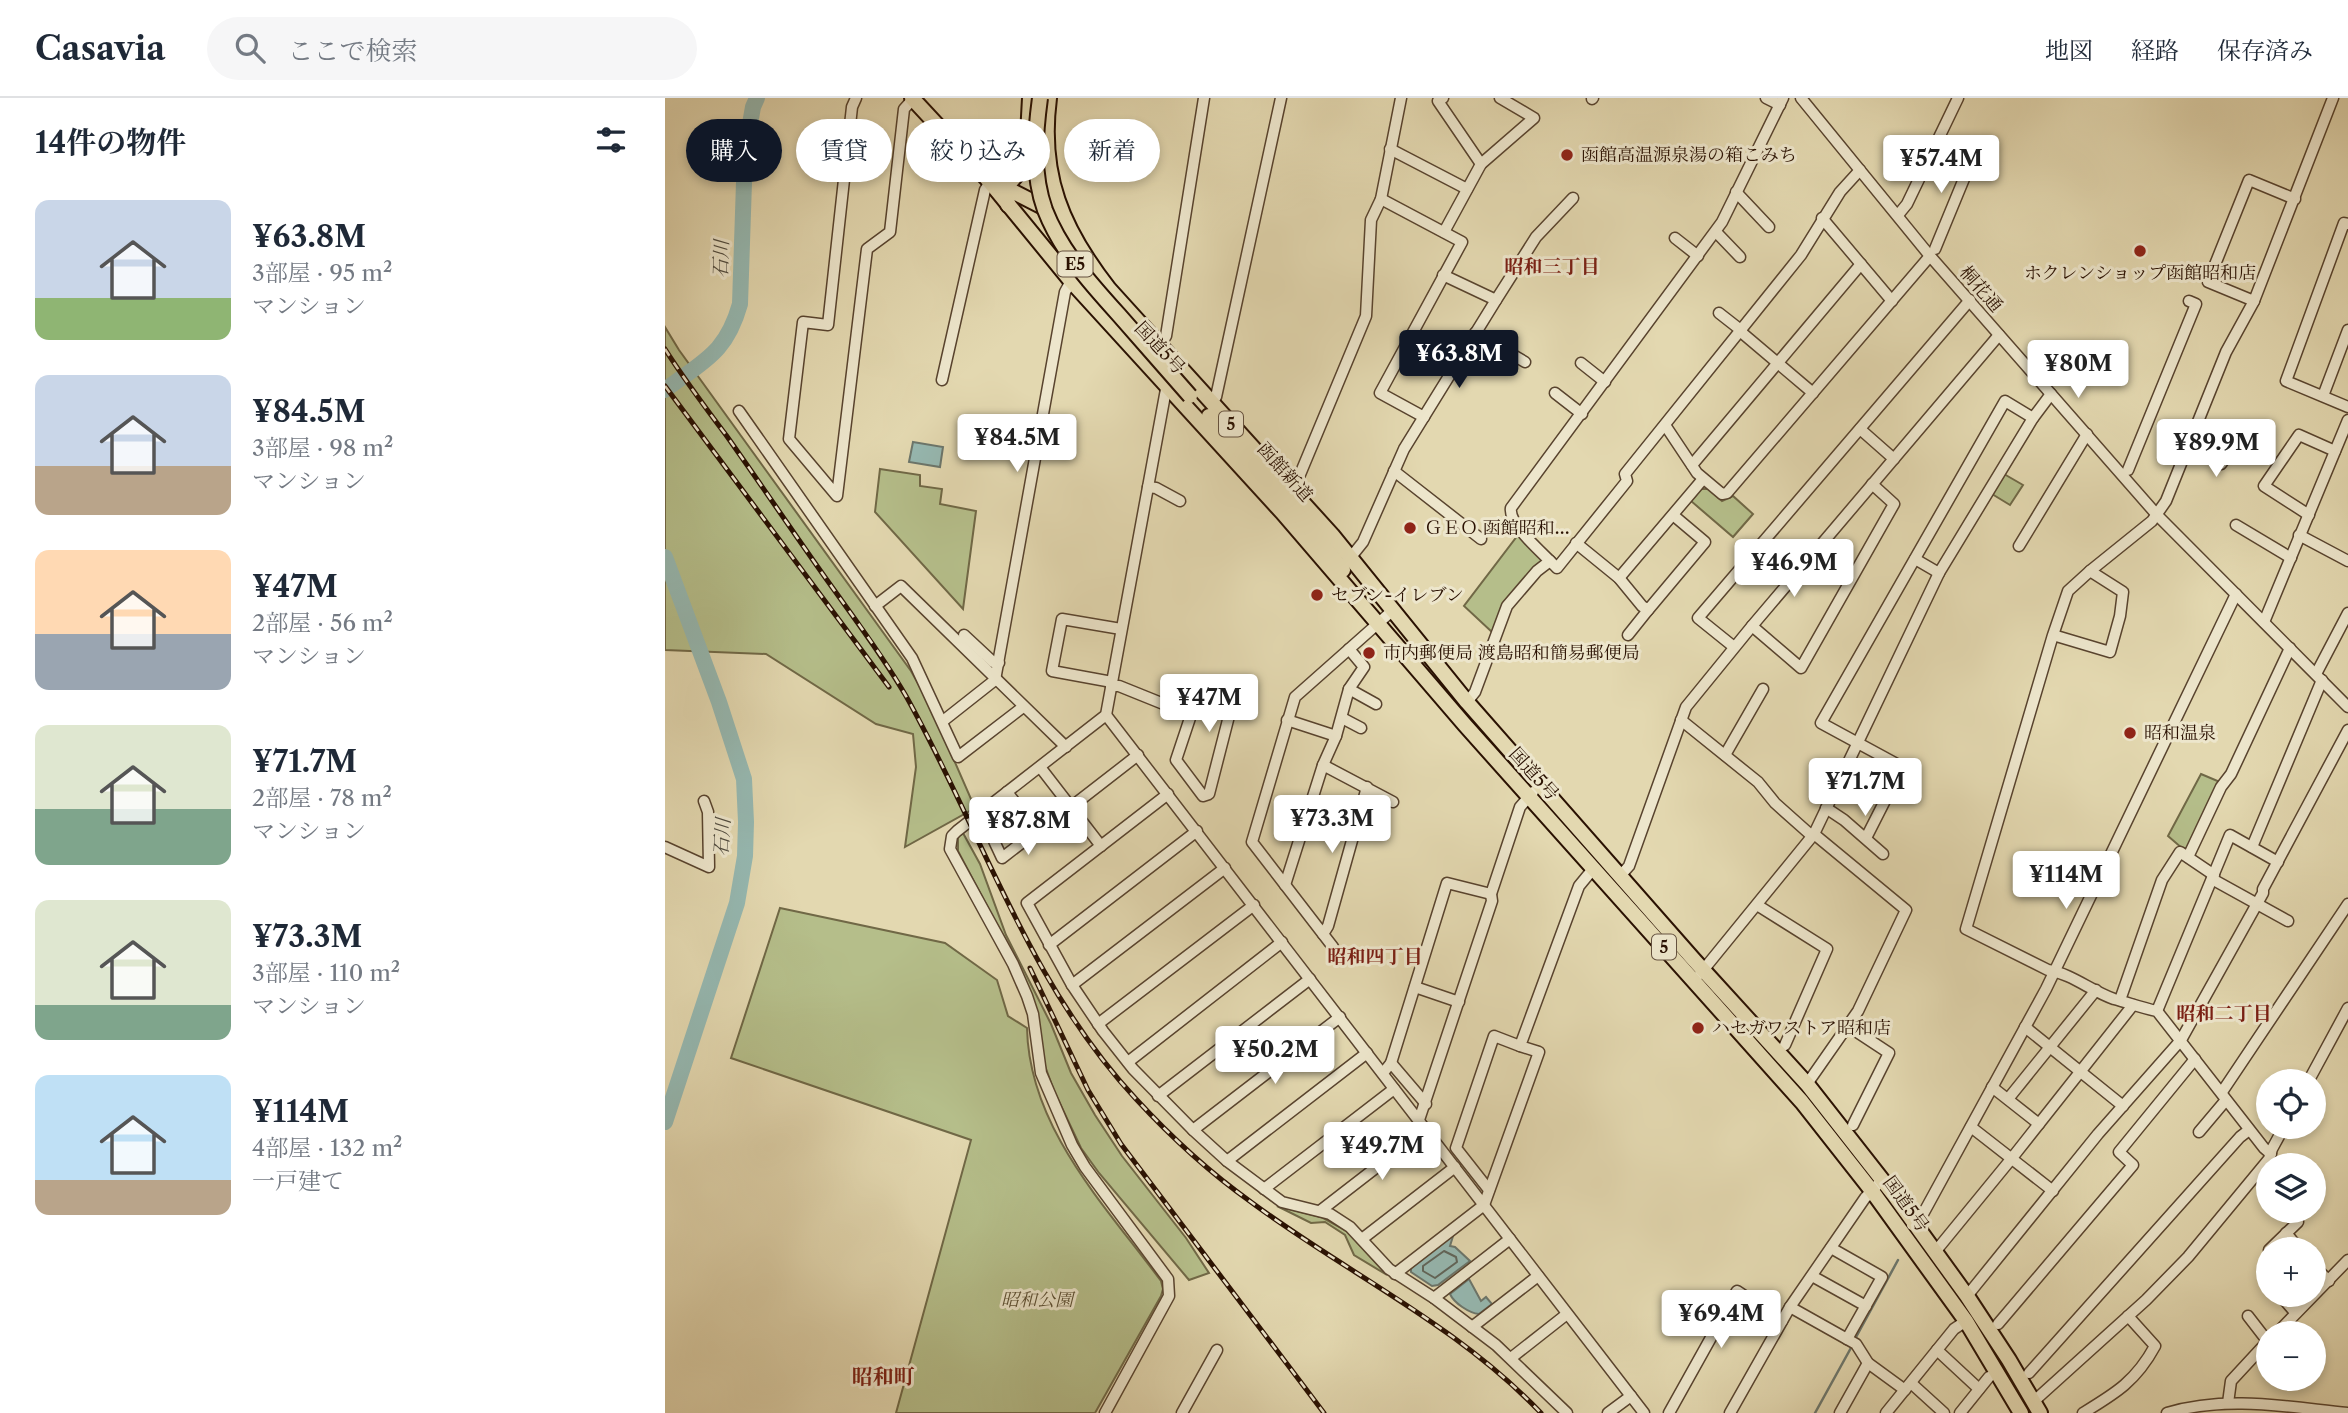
<!DOCTYPE html>
<html lang="ja">
<head>
<meta charset="utf-8">
<style>
  :root { --surface:#fff; --page:#f6f6f7; --text:#1f2937; --muted:#747a83; --line:#e0e1e3; --accent:#111827 }
  body { margin:0; font-family:"Libre Caslon Text","Noto Serif JP",serif; background:var(--page); color:var(--text); height:100vh; display:flex; flex-direction:column; font-size:26px; white-space:nowrap }
  * { box-sizing:border-box; margin:0 }
  p { font-size:23px; color:var(--muted) }
  .icon { flex:none; width:38px; height:38px; fill:none; stroke:currentColor; stroke-width:2; stroke-linecap:round; stroke-linejoin:round }
  .map { position:relative; flex:1; overflow:hidden }
  .drawer { display:flex; flex-direction:column; background:var(--surface); width:665px }
  .drawer>* { flex:none }
  .guide { position:absolute; left:21px; top:21px; width:665px; height:63px; display:flex; gap:14px }
  .controls { position:absolute; left:1591px; top:971px; display:grid; gap:14px }
  .controls a { display:grid; place-items:center; width:70px; height:70px; border-radius:50%; background:var(--surface); box-shadow:0 4px 10px #0003; font-size:35px }
  .price { position:absolute; translate:-50% -60px; padding:0 16px; border-radius:7px; background:#fff; color:#222; font-size:23px; line-height:46px; filter:drop-shadow(0 2px 4px #0008) }
  .price::after { content:''; position:absolute; left:50%; top:42px; width:21px; height:16px; margin-left:-10px; background:inherit; clip-path:polygon(0 0,100% 0,50% 100%) }
  .price.on { background:var(--accent); color:#fff }
  ul { padding:0; list-style:none }
  li { display:flex; align-items:center; gap:21px; height:175px; padding:0 35px }
  li span { display:grid; place-items:center; flex:none; width:196px; height:140px; border-radius:14px; color:#555 }
  li>.icon { margin-inline-start:auto }
  span .icon { width:84px; height:84px; fill:#fffc; stroke-width:1 }
  li b { font-size:30px }
  h2 { display:flex; justify-content:space-between; align-items:center; height:84px; padding:0 35px; font-size:30px }
  .tag { padding:0 24px; border-radius:32px; background:var(--surface); box-shadow:0 4px 10px #0003; font-size:24px; line-height:63px }
  .tag.on { background:var(--accent); color:#fff }
  header { display:flex; align-items:center; gap:42px; box-sizing:border-box; height:98px; padding:0 35px; background:var(--surface); border-bottom:2px solid var(--line) }
  header strong { font-size:33px }
  nav { display:flex; gap:38px; margin-inline-start:auto; font-size:24px }
  .search { width:490px; height:63px; background:var(--page); display:flex; align-items:center; gap:18px; box-sizing:border-box; padding:0 24px; border-radius:38px; color:var(--muted); font-size:26px }
  main { display:flex; flex:1; min-height:0 }
  .map>svg:first-child { display:block }
  .green { fill:#b5be8a; stroke:#706846; stroke-width:2 }
  .water { fill:#96b9b2; stroke:#6b766c; stroke-width:2 }
  .lines { fill:none; stroke-linecap:round; stroke-linejoin:round }
  .shore { stroke:#60655a; stroke-width:2 }
  .stream { stroke:#6b766c; stroke-width:2.5 }
  .river { stroke:#96b9b2; stroke-width:16 }
  .minor-casing { stroke:#58432e; stroke-width:13 }
  .highway-casing { stroke:#2a1102; stroke-width:18 }
  .minor { stroke:#ede6cc; stroke-width:10 }
  .highway { stroke:#e3d8b0; stroke-width:14 }
  .rail-casing { stroke:#2a1102; stroke-width:5 }
  .rail { stroke:#ede6cc; stroke-width:2.5; stroke-dasharray:8; stroke-linecap:butt }
  .highway-bridge-casing { stroke:#2a1102; stroke-width:18; stroke-linecap:butt }
  .highway-bridge { stroke:#e3d8b0; stroke-width:14 }
  .poi-dot { fill:#8f2418; stroke:#ede6cc; stroke-width:2.5 }
  .labels { text-anchor:middle; dominant-baseline:central; stroke-width:6; stroke-linejoin:round; paint-order:stroke }
  .shield { fill:#ede6cc; stroke:#64513f; stroke-width:2 }
  .shield-label { font-size:16px; font-weight:bold; fill:#2a1102 }
  .poi-label { font-size:18px; fill:#2a1102; stroke:#ede6cc; text-anchor:start }
  .street-label { font-size:18px; fill:#2a1102; stroke:#ede6cc }
  .park-label { font-size:18px; font-style:italic; fill:#5b4e32; stroke:#ede6cc }
  .water-label { font-size:19px; font-style:italic; fill:#504c40; stroke:#ede6cc }
  .neighbourhood-label { font-size:19px; font-weight:bold; fill:#7a1f14; stroke:#ede6cc }
  .quarter-label { font-size:21px; font-weight:bold; fill:#7a1f14; stroke:#ede6cc }
</style>
</head>
<body>
<header>
<strong>Casavia</strong>
<div class="search"><svg class="icon" aria-label="search" viewBox="0 0 24 24"><circle cx="10" cy="10" r="6"/><path d="M15 15l6 6"/></svg>ここで検索</div>
<nav><a>地図</a><a>経路</a><a>保存済み</a></nav>
</header>
<main>
<section class="drawer">
<h2>14件の物件<svg class="icon" aria-label="filters" viewBox="0 0 24 24"><path d="M4 7h16M4 17h16"/><circle cx="9" cy="7" r="2"/><circle cx="15" cy="17" r="2"/></svg></h2>
<ul>
<li><span style="background:linear-gradient(#c9d6e8 70%,#8fb573 0)"><svg class="icon" aria-label="home" viewBox="0 0 24 24"><path d="M3 11l9-7 9 7M6 9v11h12V9"/></svg></span><div><b>¥63.8M</b><p>3部屋 · 95 m²</p><p>マンション</p></div></li>
<li><span style="background:linear-gradient(#c9d6e8 65%,#b9a48a 0)"><svg class="icon" aria-label="home" viewBox="0 0 24 24"><path d="M3 11l9-7 9 7M6 9v11h12V9"/></svg></span><div><b>¥84.5M</b><p>3部屋 · 98 m²</p><p>マンション</p></div></li>
<li><span style="background:linear-gradient(#ffd9b3 60%,#9aa5b1 0)"><svg class="icon" aria-label="home" viewBox="0 0 24 24"><path d="M3 11l9-7 9 7M6 9v11h12V9"/></svg></span><div><b>¥47M</b><p>2部屋 · 56 m²</p><p>マンション</p></div></li>
<li><span style="background:linear-gradient(#dfe7d0 60%,#7fa58c 0)"><svg class="icon" aria-label="home" viewBox="0 0 24 24"><path d="M3 11l9-7 9 7M6 9v11h12V9"/></svg></span><div><b>¥71.7M</b><p>2部屋 · 78 m²</p><p>マンション</p></div></li>
<li><span style="background:linear-gradient(#dfe7d0 75%,#7fa58c 0)"><svg class="icon" aria-label="home" viewBox="0 0 24 24"><path d="M3 11l9-7 9 7M6 9v11h12V9"/></svg></span><div><b>¥73.3M</b><p>3部屋 · 110 m²</p><p>マンション</p></div></li>
<li><span style="background:linear-gradient(#bfe0f5 75%,#b9a48a 0)"><svg class="icon" aria-label="home" viewBox="0 0 24 24"><path d="M3 11l9-7 9 7M6 9v11h12V9"/></svg></span><div><b>¥114M</b><p>4部屋 · 132 m²</p><p>一戸建て</p></div></li>
</ul>
</section>
<div class="map">
<svg width="1683" height="1315" viewBox="0 0 1683 1315">
  <rect width="100%" height="100%" fill="#e3d8b0"/>
  <filter id="stains"><feTurbulence type="fractalNoise" baseFrequency=".00286" numOctaves="4"/><feColorMatrix values="0 0 0 0 .2 0 0 0 0 .09 0 0 0 0 .02 0 0 0 .5 -.17"/></filter>
  <radialGradient id="worn" r=".72"><stop offset=".6" stop-color="#630" stop-opacity="0"/><stop offset="1" stop-color="#630" stop-opacity=".3"/></radialGradient>
  <g class="green">
    <polygon points="0,229 14,252 246,573 264,605 310,710 240,749 251,669 248,636 211,626 101,556 0,552"/>
    <polygon points="215,371 255,377 255,388 277,391 275,406 311,413 298,511 210,414"/>
    <polygon points="1339,376 1358,387 1345,407 1327,396"/>
    <polygon points="1036,391 1044,391 1057,403 1068,398 1088,416 1068,439 1026,403"/>
    <polygon points="853,437 878,462 840,504 828,535 799,508"/>
    <polygon points="1536,676 1555,684 1522,750 1518,751 1503,738"/>
    <polygon points="298,735 315,766 341,837 386,926 406,975 430,1017 457,1058 521,1140 544,1175 524,1182 434,1075 416,1050 389,993 379,965 354,869 293,753 293,739"/>
    <path d="M115 810 280 845 332 882 343 918 362 930C364 1030 440 1107 496 1183L498 1191 496 1198 430 1315H231L306 1042 66 960Z"/>
    <polygon points="612,1108 656,1119 683,1134 722,1177 689,1157 680,1137 660,1124 646,1125"/>
  </g>
  <g class="water">
    <polygon points="248,344 278,349 275,369 244,364"/>
    <polygon points="789,1135 785,1148 790,1149 805,1163 773,1187 767,1188 746,1174 746,1169"/>
    <path d="M804 1181 816 1203 821 1199 827 1206 814 1216C804 1215 789 1205 785 1196Z"/>
  </g>
  <g class="lines">
    <polygon class="shore" points="779,1153 791,1159 792,1164 770,1180 758,1173 758,1168"/>
    <g class="stream">
      <polyline points="1190,1241 1233,1162"/>
      <polyline points="1150,1315 1187,1248"/>
    </g>
    <g class="river">
      <path d="M0 292C38 263 61 256 75 206L80 54 88 9 92 0"/>
      <polyline points="0,459 54,604 79,681 81,724 80,758 72,805 0,1024"/>
    </g>
    <defs>
      <g id="minor">
        <polyline points="191,0 187,9 163,227 138,224 124,341 172,398 202,151 225,134 239,11 248,1"/>
        <polyline points="778,0 773,3 816,66"/>
        <polyline points="1101,0 1115,7"/>
        <path d="M1118 0 1057 124 846 410C843 427 880 457 892 470L962 383 960 376 1136 157 1175 94 1195 72"/>
        <polyline points="1136,0 1265,158 1492,417 1683,609"/>
        <polyline points="927,1 928,0"/>
        <polyline points="725,51 802,91"/>
        <polyline points="1071,94 1104,129"/>
        <polyline points="716,101 797,144 715,295 759,319"/>
        <polyline points="1233,117 1242,106 1293,0"/>
        <polyline points="1157,120 1227,203"/>
        <polyline points="1683,126 1679,125 1621,283 1683,309"/>
        <polyline points="779,134 816,66 869,20 835,0"/>
        <polyline points="1051,134 1075,159"/>
        <polyline points="1010,140 1033,158"/>
        <polyline points="1270,151 1310,54"/>
        <polyline points="778,177 831,202"/>
        <polyline points="1589,203 1543,184 1584,82 1630,101"/>
        <polyline points="1054,215 1077,233"/>
        <polyline points="1076,234 1148,295"/>
        <polyline points="810,235 860,264"/>
        <polyline points="495,247 501,238 539,0"/>
        <polyline points="916,265 940,284"/>
        <polyline points="277,282 320,92 325,84"/>
        <polyline points="890,295 917,316"/>
        <polyline points="1658,298 1683,232"/>
        <polyline points="551,299 616,0"/>
        <polyline points="74,313 247,560 293,659 358,609"/>
        <polyline points="1000,327 1032,375 1057,396 1062,395 1265,158"/>
        <polyline points="1195,331 1229,361"/>
        <polyline points="1526,344 1556,366 1577,338 1586,342"/>
        <polyline points="1027,367 1196,166"/>
        <polyline points="1463,372 1531,206 1524,203"/>
        <polyline points="729,373 816,441"/>
        <polyline points="483,389 491,390 515,403"/>
        <polyline points="623,395 631,386 701,218 706,122 716,101 736,0"/>
        <polyline points="1644,417 1599,388 1634,337 1670,353"/>
        <polyline points="1571,427 1626,460"/>
        <polyline points="1634,437 1683,463"/>
        <polyline points="911,445 954,480 977,508 983,512 1040,444 1008,417"/>
        <polyline points="1354,448 1422,336"/>
        <polyline points="1250,461 1274,475"/>
        <polyline points="682,464 698,444 739,351 831,202 871,139 908,100"/>
        <polyline points="1425,473 1487,423 1501,403 1561,254 1589,203 1668,0"/>
        <polyline points="954,480 1038,381"/>
        <polyline points="210,508 236,488 401,649"/>
        <polyline points="1599,524 1683,322"/>
        <polyline points="1087,528 1136,570 1229,406 1207,386"/>
        <polyline points="299,537 328,564 334,565"/>
        <polyline points="963,537 983,512"/>
        <path d="M1388 537 1445 554 1455 518 1458 494 1425 473 1403 493 1388 537 1301 831 1383 872C1407 876 1426 893 1449 901 1464 905 1477 910 1492 913L1599 1050 1606 1056"/>
        <polyline points="1069,549 1033,520 1305,202"/>
        <polyline points="1651,576 1683,515"/>
        <polyline points="447,584 387,573 397,521 456,531"/>
        <polyline points="446,588 454,588 526,617 527,614 537,609 564,618 544,696 538,698 511,662 526,617"/>
        <polyline points="684,591 711,606"/>
        <polyline points="802,604 810,594 842,508 872,473 885,463"/>
        <polyline points="441,617 979,1315"/>
        <polyline points="677,620 696,630"/>
        <polyline points="622,622 671,638"/>
        <polyline points="1016,622 1093,684 1110,705 1147,738"/>
        <polyline points="278,623 330,582 400,194 406,183"/>
        <polyline points="1060,657 1098,591"/>
        <polyline points="658,667 728,704"/>
        <polyline points="375,669 436,748"/>
        <polyline points="503,696 362,805 407,887 438,933 468,971 528,1032 562,1063 617,1104 665,1116 685,1129 724,1171 769,1200 831,1247 902,1315"/>
        <polyline points="406,709 473,657"/>
        <polyline points="1161,710 1179,722 1218,756"/>
        <polyline points="316,715 337,760 372,733 342,694"/>
        <polyline points="1201,740 1237,669 1156,625 1340,303 1368,320"/>
        <polyline points="0,749 44,769 43,714 39,703"/>
        <polyline points="1587,749 1657,582"/>
        <polyline points="1523,759 1556,689 1566,676 1625,550"/>
        <polyline points="955,778 964,768 1021,609 1087,528 1334,237"/>
        <polyline points="1547,781 1623,823"/>
        <polyline points="620,787 658,667 671,638 684,591 699,569 684,551"/>
        <polyline points="1092,807 1162,851 1120,947"/>
        <polyline points="658,836 663,828 702,689"/>
        <polyline points="384,847 532,733"/>
        <polyline points="668,849 587,744 630,599 727,513"/>
        <polyline points="1035,876 1149,736 1274,475 1368,320 1386,296"/>
        <polyline points="407,887 560,770"/>
        <polyline points="750,889 794,904"/>
        <polyline points="1455,902 1497,782 1515,754 1549,777"/>
        <polyline points="1492,913 1565,737 1613,764"/>
        <polyline points="433,926 589,807"/>
        <polyline points="1183,928 1224,955 1188,1027"/>
        <polyline points="1360,929 1458,1008"/>
        <polyline points="463,964 617,844"/>
        <polyline points="726,965 761,1006"/>
        <polyline points="718,975 726,965 782,785 826,796"/>
        <polyline points="1643,984 1683,910"/>
        <polyline points="1142,986 1193,913 1241,812 1149,736"/>
        <polyline points="1327,989 1374,1026"/>
        <polyline points="1557,994 1683,806"/>
        <polyline points="493,998 645,881"/>
        <polyline points="1343,1001 1431,892"/>
        <polyline points="754,1022 827,803 826,796 855,709 868,694"/>
        <polyline points="1306,1029 1388,1093"/>
        <polyline points="528,1032 675,919"/>
        <polyline points="1534,1034 1561,1002"/>
        <polyline points="562,1063 702,955"/>
        <polyline points="599,1091 729,991"/>
        <polyline points="824,1092 791,1050 829,938 855,948"/>
        <polyline points="655,1113 761,1031"/>
        <polyline points="1247,1127 1258,1116 1381,891 1571,496"/>
        <polyline points="1621,1135 1635,1152"/>
        <polyline points="697,1141 790,1069"/>
        <polyline points="1604,1152 1633,1124"/>
        <polyline points="1270,1154 1347,1060 1468,907"/>
        <polyline points="1648,1167 1664,1183"/>
        <polyline points="730,1176 819,1107 874,954 855,948 914,788 928,771"/>
        <polyline points="1147,1178 1201,1208"/>
        <polyline points="1615,1197 1628,1212"/>
        <polyline points="1302,1198 1433,1036 1516,942 1598,795 1598,791 1683,632"/>
        <polyline points="769,1200 845,1141"/>
        <polyline points="1125,1209 1182,1241 1217,1179 1166,1150"/>
        <polyline points="1583,1218 1600,1240"/>
        <polyline points="1333,1226 1468,1067 1454,1054 1530,961"/>
        <polyline points="807,1229 873,1178"/>
        <polyline points="1611,1236 1683,1162"/>
        <polyline points="1182,1241 1191,1246 1203,1265 1240,1292"/>
        <polyline points="1272,1252 1314,1291"/>
        <polyline points="846,1260 902,1216"/>
        <polyline points="1364,1275 1575,1039 1584,1032"/>
        <polyline points="1246,1285 1279,1315"/>
        <polyline points="1368,1304 1481,1202 1523,1159 1604,1061 1607,1051 1619,1029"/>
        <polyline points="1563,1305 1566,1283 1603,1243"/>
        <polyline points="440,1315 504,1198 503,1181 420,1069 407,1047 376,975 368,916 362,898 348,866 285,751 287,738 292,733 441,617 502,286"/>
        <polyline points="517,1315 552,1252"/>
        <polyline points="943,1315 966,1298"/>
        <polyline points="1004,1315 1072,1193 1117,1223"/>
        <polyline points="1065,1315 1125,1209 1200,1100 1217,1082"/>
        <polyline points="1175,1315 1203,1265"/>
        <polyline points="1221,1315 1289,1231 1301,1223"/>
        <polyline points="1295,1315 1324,1279"/>
        <path d="M1418 1315C1451 1295 1471 1283 1490 1248L1463 1218"/>
        <path d="M1502 1315C1562 1297 1622 1309 1683 1315"/>
      </g>
      <g id="highway">
        <polyline points="247,0 325,84 406,183 617,414 800,627 1137,1004 1207,1093 1301,1223 1356,1315"/>
        <path d="M384 0C374 77 397 131 444 191L667 437 802 604 1029 862 1142 986 1229 1097 1302 1198 1344 1262 1375 1315"/>
        <polyline points="335,87 386,113"/>
        <polyline points="343,107 341,89 356,72 362,56 365,0"/>
        <polyline points="544,318 649,435 678,472"/>
      </g>
    </defs>
    <use href="#minor" class="minor-casing"/>
    <use href="#highway" class="highway-casing"/>
    <use href="#minor" class="minor"/>
    <use href="#highway" class="highway"/>
    <defs>
      <g id="rail">
        <path d="M0 251C19 281 40 309 61 337 95 385 128 434 162 482 189 520 218 558 241 598 317 734 363 885 471 1001 506 1039 544 1074 586 1104 683 1176 791 1226 876 1315"/>
        <polyline points="0,288 224,589"/>
        <polyline points="365,870 423,992 456,1046 659,1315"/>
      </g>
    </defs>
    <use href="#rail" class="rail-casing"/>
    <use href="#rail" class="rail"/>
    <defs>
      <path id="highway-bridge" d="M375 0C370 37 367 76 380 112 396 153 425 185 454 217 478 244 501 271 525 298"/>
    </defs>
    <use href="#highway-bridge" class="highway-bridge-casing"/>
    <use href="#highway-bridge" class="highway-bridge"/>
  </g>
  <g class="poi-dot">
    <circle cx="902" cy="57" r="7"/>
    <circle cx="1475" cy="153" r="7"/>
    <circle cx="745" cy="430" r="7"/>
    <circle cx="652" cy="497" r="7"/>
    <circle cx="704" cy="555" r="7"/>
    <circle cx="1465" cy="635" r="7"/>
    <circle cx="1033" cy="930" r="7"/>
  </g>
  <g class="labels">
    <g class="shield">
      <rect x="392.5" y="153.5" width="35" height="25" rx="5"/>
      <rect x="554" y="313.5" width="24" height="25" rx="5"/>
      <rect x="987" y="836.5" width="24" height="25" rx="5"/>
    </g>
    <g class="shield-label">
      <text x="410" y="166">E5</text>
      <text x="566" y="326">5</text>
      <text x="999" y="849">5</text>
    </g>
    <g class="poi-label">
      <text x="916" y="57">函館高温源泉湯の箱こみち</text>
      <text x="1475" y="175" text-anchor="middle">ホクレンショップ函館昭和店</text>
      <text x="759" y="430">ＧＥＯ 函館昭和…</text>
      <text x="666" y="497">セブン-イレブン</text>
      <text x="718" y="555">市内郵便局 渡島昭和簡易郵便局</text>
      <text x="1479" y="635">昭和温泉</text>
      <text x="1047" y="930">ハセガワストア昭和店</text>
    </g>
    <g class="street-label">
      <text transform="translate(1316 191) rotate(49)">桐花通</text>
      <text transform="translate(495 250) rotate(47)">国道5号</text>
      <text transform="translate(620 374) rotate(48)">函館新道</text>
      <text transform="translate(869 676) rotate(48)">国道5号</text>
      <text transform="translate(1241 1106) rotate(54)">国道5号</text>
    </g>
    <g class="park-label">
      <text x="372" y="1202">昭和公園</text>
    </g>
    <g class="water-label">
      <text transform="translate(56 161) rotate(-88)">石川</text>
      <text transform="translate(57 739) rotate(-86)">石川</text>
    </g>
    <g class="neighbourhood-label">
      <text x="887" y="168">昭和三丁目</text>
      <text x="710" y="858">昭和四丁目</text>
      <text x="1559" y="915">昭和二丁目</text>
    </g>
    <g class="quarter-label">
      <text x="218" y="1278">昭和町</text>
    </g>
  </g>
  <rect width="100%" height="100%" filter="url(#stains)"/>
  <rect width="100%" height="100%" fill="url(#worn)"/>
</svg>
<div class="controls">
<a><svg class="icon" aria-label="locate" viewBox="0 0 24 24"><circle cx="12" cy="12" r="6"/><path d="M12 2v4M12 18v4M2 12h4M18 12h4"/></svg></a>
<a><svg class="icon" aria-label="layers" viewBox="0 0 24 24"><path d="M12 4l9 5-9 5-9-5zM3 14l9 5 9-5"/></svg></a>
<a>+</a>
<a>−</a>
</div>
<b class="price" style="left:1276px;top:97px">¥57.4M</b>
<b class="price on" style="left:794px;top:292px">¥63.8M</b>
<b class="price" style="left:1413px;top:302px">¥80M</b>
<b class="price" style="left:352px;top:376px">¥84.5M</b>
<b class="price" style="left:1551px;top:381px">¥89.9M</b>
<b class="price" style="left:1129px;top:501px">¥46.9M</b>
<b class="price" style="left:544px;top:636px">¥47M</b>
<b class="price" style="left:1200px;top:720px">¥71.7M</b>
<b class="price" style="left:667px;top:757px">¥73.3M</b>
<b class="price" style="left:363px;top:759px">¥87.8M</b>
<b class="price" style="left:1401px;top:813px">¥114M</b>
<b class="price" style="left:610px;top:988px">¥50.2M</b>
<b class="price" style="left:717px;top:1084px">¥49.7M</b>
<b class="price" style="left:1056px;top:1252px">¥69.4M</b>
<div class="guide">
<a class="tag on">購入</a>
<a class="tag">賃貸</a>
<a class="tag">絞り込み</a>
<a class="tag">新着</a>
</div>
</div>
</main>
</body>
</html>
